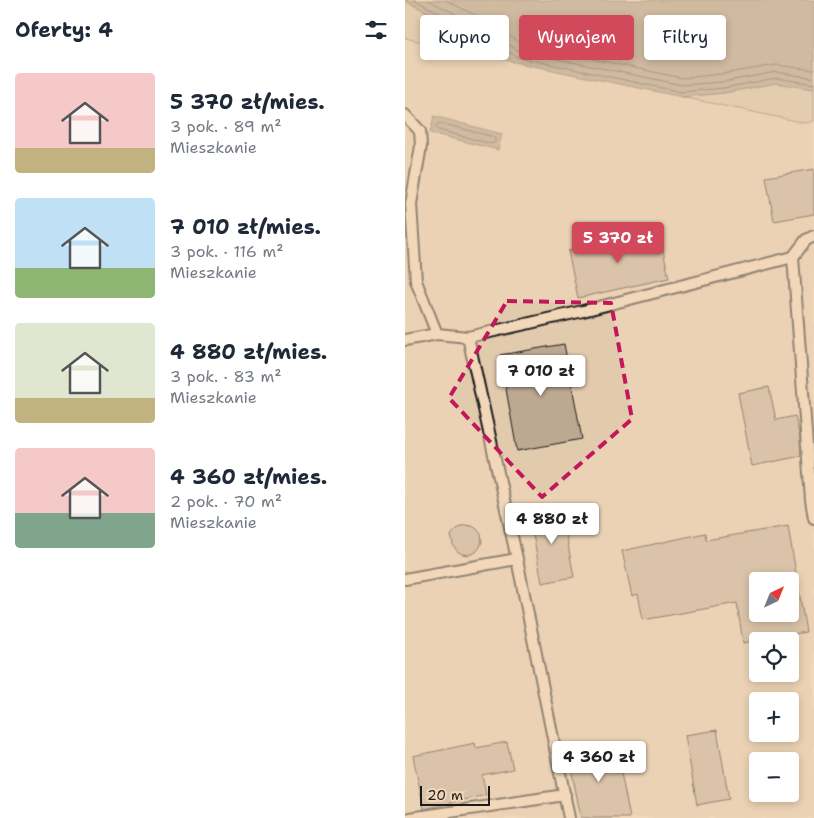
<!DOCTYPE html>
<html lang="pl">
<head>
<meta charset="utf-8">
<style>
  :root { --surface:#fff; --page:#f2f2f3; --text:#1f2937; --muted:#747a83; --accent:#d1495b }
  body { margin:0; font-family:"Shantell Sans",sans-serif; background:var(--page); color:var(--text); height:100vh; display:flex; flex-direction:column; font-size:19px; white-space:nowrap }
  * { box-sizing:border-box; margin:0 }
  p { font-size:16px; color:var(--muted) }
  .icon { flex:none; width:28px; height:28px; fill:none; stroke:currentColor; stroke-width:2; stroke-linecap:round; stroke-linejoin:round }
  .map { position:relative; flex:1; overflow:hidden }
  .sheet { display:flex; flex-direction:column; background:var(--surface); width:405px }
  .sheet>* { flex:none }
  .banner { position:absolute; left:15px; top:15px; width:319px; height:45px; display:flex; gap:10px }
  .needle { width:32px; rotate:43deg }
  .controls { position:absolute; left:344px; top:572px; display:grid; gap:10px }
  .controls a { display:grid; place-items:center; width:50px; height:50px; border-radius:5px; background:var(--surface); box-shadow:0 2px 8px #0003; font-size:25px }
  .scale { position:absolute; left:15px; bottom:12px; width:70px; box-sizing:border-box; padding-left:5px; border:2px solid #1c1c1c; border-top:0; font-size:14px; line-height:18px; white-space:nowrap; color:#1c1c1c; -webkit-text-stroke:4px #f2d8b9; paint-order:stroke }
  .price { position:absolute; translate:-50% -42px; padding:0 11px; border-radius:5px; background:#fff; color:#222; font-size:16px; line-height:32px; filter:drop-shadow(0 1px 2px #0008) }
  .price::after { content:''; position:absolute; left:50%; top:30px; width:15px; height:11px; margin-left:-8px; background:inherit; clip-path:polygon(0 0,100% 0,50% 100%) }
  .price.active { background:var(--accent); color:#fff }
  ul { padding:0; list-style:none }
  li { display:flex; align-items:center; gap:15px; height:125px; padding:0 15px }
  li span { display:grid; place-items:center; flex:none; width:140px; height:100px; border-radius:5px; color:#555 }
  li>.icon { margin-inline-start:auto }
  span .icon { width:60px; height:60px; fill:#fffc; stroke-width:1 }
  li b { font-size:21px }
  h2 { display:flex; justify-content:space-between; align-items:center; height:60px; padding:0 15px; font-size:21px }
  .chip { padding:0 18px; border-radius:5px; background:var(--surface); box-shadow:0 2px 8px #0003; font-size:18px; line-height:45px }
  .chip.active { background:var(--accent); color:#fff }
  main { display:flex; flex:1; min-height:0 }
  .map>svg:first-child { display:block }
  .built { fill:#e2caad; fill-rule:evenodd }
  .green { fill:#d2bca2; stroke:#776c5f }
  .water { fill:#a69582; stroke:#6f6559 }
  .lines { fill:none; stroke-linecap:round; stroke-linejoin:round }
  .shore { stroke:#534c45; stroke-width:1 }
  .building { fill:#bda992; stroke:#1c1c1c; fill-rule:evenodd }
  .lane-casing { stroke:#1c1c1c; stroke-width:14 }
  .lane { stroke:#f2d8b9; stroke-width:10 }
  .marked { fill:none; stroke:#c2185b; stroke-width:4; stroke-dasharray:10 6; stroke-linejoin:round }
</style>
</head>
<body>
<main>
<section class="sheet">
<h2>Oferty: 4<svg class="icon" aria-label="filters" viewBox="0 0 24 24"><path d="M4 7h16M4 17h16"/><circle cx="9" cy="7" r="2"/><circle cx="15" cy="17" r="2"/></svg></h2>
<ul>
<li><span style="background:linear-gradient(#f6c9c9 75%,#c2b280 0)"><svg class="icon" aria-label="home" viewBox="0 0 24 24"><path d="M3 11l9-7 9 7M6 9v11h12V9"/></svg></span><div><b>5 370 zł/mies.</b><p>3 pok. · 89 m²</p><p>Mieszkanie</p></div></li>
<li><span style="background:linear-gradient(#bfe0f5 70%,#8fb573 0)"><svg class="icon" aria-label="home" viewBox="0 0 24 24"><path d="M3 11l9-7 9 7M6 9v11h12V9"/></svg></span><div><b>7 010 zł/mies.</b><p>3 pok. · 116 m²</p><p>Mieszkanie</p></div></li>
<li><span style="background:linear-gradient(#dfe7d0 75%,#c2b280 0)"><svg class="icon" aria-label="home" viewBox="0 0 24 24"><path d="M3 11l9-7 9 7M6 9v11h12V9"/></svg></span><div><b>4 880 zł/mies.</b><p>3 pok. · 83 m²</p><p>Mieszkanie</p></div></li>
<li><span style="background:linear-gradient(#f6c9c9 65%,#7fa58c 0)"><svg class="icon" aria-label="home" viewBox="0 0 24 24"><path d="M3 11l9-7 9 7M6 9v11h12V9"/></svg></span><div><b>4 360 zł/mies.</b><p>2 pok. · 70 m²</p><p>Mieszkanie</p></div></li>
</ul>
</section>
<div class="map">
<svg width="409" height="818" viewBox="0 0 409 818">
  <rect width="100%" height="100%" fill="#f2d8b9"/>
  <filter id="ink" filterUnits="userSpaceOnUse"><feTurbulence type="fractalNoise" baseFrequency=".02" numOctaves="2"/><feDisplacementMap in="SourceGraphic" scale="10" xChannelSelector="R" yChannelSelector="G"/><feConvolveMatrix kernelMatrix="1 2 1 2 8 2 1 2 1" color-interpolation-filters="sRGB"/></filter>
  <g filter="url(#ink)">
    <path class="built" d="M0 38 400 123 409 121V818H0ZM352 581H385V614H352ZM352 641H385V674H352ZM352 701H385V734H352ZM352 761H385V794H352Z"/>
    <g class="green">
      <polygon points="0,1 69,36 109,62 0,38"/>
      <polygon points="371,83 409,89 409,121 400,123 277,97 319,93"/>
    </g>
    <g class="water">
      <polygon points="0,0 409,0 409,89 371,83 319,93 277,97 109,62 69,36"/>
      <polygon points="29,116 97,134 93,150 25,133"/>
    </g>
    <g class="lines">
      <g class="shore">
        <polyline points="9,0 71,31 112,57 276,92 319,88 371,78 409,84"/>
        <polyline points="23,0 74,26 114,51 277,85 318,82 371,72 409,78"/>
        <polyline points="40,0 78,19 117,44 277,78 317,74 371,65 409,70"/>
        <polygon points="35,123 89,137 90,139 90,142 87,144 33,130 31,128 32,125"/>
      </g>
    </g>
    <g class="building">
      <polygon points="409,169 409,214 369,221 361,177"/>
      <polygon points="254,231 264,278 173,298 163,251"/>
      <polygon points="159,344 177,439 112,451 95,355"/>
      <polygon points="364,387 371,420 390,416 395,438 396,456 347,466 333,393"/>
      <polygon points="156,507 169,577 137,583 124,513"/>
      <polygon points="60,525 67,526 72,529 76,534 77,541 75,547 71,552 64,555 57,554 52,551 48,545 46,535 54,527"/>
      <path d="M383 526 401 632 338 643 332 603 238 620 233 594 227 596 217 551 300 533 301 540ZM352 581H385V614H352Z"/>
      <polygon points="312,730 324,799 292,805 280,735"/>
      <polygon points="102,742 108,769 77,775 81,795 19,809 8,756 70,743 71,748"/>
      <polygon points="210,743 225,818 176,818 163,752"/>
    </g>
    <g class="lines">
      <defs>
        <g id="lane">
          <polyline points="0,115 15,131 16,146 6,204 11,281 32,334"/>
          <polyline points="409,236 401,240 388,257 406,500 409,518"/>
          <polyline points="63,337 112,559 164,818"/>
          <polyline points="0,340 32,334 63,337 178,311 388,257"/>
          <polyline points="0,579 112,559"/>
          <polyline points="5,818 160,795"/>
        </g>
      </defs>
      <use href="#lane" class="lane-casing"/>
      <use href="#lane" class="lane"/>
    </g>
  </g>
  <path d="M0 0H409V818H0ZM102 301 206 303 227 419 137 497 44 398Z" fill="#f2d8b9" fill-opacity=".55" fill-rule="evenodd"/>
  <path class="marked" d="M102 301 206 303 227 419 137 497 44 398Z"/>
</svg>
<div class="controls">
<a><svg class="needle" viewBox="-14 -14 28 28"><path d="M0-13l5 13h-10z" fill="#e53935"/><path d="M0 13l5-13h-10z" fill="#747a83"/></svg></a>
<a><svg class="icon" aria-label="locate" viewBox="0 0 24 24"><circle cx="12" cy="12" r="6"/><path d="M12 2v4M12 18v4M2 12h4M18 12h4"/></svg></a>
<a>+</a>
<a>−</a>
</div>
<div class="scale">20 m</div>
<b class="price active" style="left:213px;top:264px">5 370 zł</b>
<b class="price" style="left:136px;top:397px">7 010 zł</b>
<b class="price" style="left:147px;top:545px">4 880 zł</b>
<b class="price" style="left:194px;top:783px">4 360 zł</b>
<div class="banner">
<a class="chip">Kupno</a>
<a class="chip active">Wynajem</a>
<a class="chip">Filtry</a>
</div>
</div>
</main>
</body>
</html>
